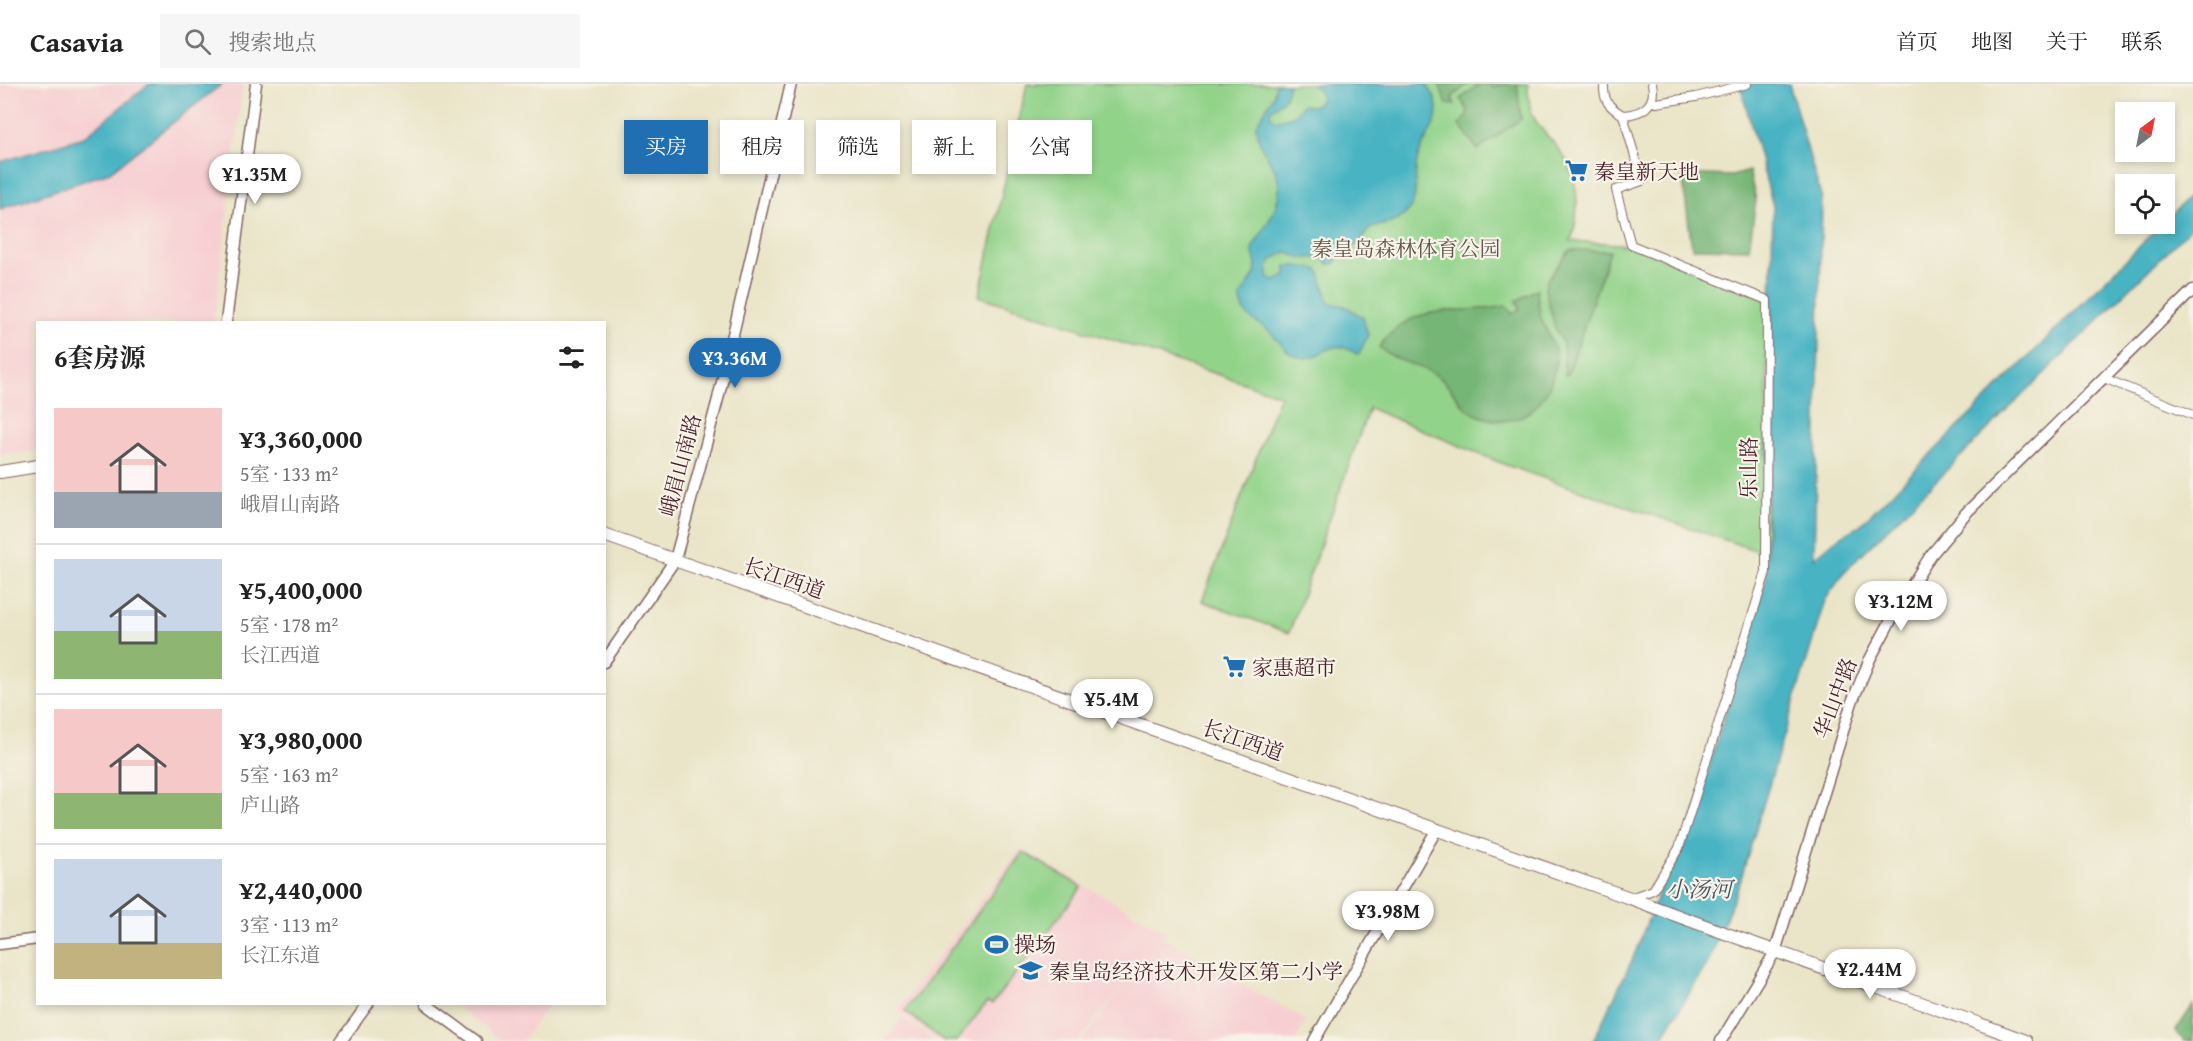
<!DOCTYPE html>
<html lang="zh">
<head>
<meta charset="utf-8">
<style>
  :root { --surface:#fff; --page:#f6f6f6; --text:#222; --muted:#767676; --line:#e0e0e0; --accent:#1f6fb2 }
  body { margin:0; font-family:"Gentium Book Plus","Noto Serif SC",serif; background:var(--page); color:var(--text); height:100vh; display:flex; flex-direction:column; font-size:22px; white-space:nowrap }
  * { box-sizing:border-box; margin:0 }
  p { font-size:20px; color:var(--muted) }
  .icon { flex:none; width:33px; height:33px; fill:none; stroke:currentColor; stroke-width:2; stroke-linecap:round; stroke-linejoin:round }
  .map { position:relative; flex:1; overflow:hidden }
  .sheet { position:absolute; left:36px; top:237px; width:570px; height:684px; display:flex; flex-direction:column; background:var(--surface); border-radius:0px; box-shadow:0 3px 9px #0003 }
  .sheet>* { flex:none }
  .guide { position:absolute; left:624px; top:36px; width:570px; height:54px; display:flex; gap:12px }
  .needle { width:39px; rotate:32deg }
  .tools { position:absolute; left:2115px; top:18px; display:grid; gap:12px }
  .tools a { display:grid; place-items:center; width:60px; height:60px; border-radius:0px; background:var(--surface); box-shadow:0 3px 9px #0003; font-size:30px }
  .price { position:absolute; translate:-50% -51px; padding:0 14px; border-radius:21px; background:#fff; color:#222; font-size:20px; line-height:39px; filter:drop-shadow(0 2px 3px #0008) }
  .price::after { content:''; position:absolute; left:50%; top:36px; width:18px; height:14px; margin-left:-9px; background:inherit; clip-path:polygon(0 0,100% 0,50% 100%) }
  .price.on { background:var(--accent); color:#fff }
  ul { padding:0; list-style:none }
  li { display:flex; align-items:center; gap:18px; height:150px; padding:0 18px }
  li+li { border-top:2px solid var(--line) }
  li span { display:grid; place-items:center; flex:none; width:168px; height:120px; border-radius:0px; color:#555 }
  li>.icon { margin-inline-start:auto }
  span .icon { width:72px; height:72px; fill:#fffc; stroke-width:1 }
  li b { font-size:26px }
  h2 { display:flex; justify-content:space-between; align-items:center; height:72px; padding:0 18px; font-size:26px }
  .pill { padding:0 21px; border-radius:0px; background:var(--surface); box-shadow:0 3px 9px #0003; font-size:21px; line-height:54px }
  .pill.on { background:var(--accent); color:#fff }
  header { display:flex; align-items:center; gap:36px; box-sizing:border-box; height:84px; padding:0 30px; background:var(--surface); border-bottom:2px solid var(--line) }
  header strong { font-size:28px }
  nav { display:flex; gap:33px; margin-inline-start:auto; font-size:21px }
  .search { width:420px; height:54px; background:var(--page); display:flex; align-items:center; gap:15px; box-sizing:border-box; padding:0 21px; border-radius:0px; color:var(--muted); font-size:22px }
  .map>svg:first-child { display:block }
  .built { fill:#f7cfd2 }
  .green { fill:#92d38a; stroke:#6e795a; stroke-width:1.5 }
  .forest { fill:#75b576; stroke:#606a50; stroke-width:1.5 }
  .water { fill:#47b3c3; stroke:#486977; stroke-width:1.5 }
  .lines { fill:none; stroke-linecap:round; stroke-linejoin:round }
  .minor-casing { stroke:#826462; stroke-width:10 }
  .tertiary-casing { stroke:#826462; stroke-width:13 }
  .secondary-casing { stroke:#826462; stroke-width:14 }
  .minor { stroke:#fff; stroke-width:8 }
  .tertiary { stroke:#fff; stroke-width:10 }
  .secondary { stroke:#fff; stroke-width:12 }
  .labels { text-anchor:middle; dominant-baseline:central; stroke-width:4.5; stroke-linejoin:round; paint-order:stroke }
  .poi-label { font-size:21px; fill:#4a1f2b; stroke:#f7f3e8; text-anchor:start }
  .park-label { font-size:21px; fill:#605548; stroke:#f7f3e8 }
  .street-label { font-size:21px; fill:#4a1f2b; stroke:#f7f3e8 }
  .water-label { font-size:22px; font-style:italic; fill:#495360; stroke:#f7f3e8 }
</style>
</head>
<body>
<header>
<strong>Casavia</strong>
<div class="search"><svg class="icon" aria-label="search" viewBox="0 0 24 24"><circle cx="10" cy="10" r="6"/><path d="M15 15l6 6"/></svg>搜索地点</div>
<nav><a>首页</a><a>地图</a><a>关于</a><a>联系</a></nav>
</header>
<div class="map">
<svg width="2193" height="957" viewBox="0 0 2193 957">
  <rect width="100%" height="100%" fill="#f7f3e8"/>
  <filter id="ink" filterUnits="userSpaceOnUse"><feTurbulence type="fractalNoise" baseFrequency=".0167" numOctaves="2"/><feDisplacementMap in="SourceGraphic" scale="12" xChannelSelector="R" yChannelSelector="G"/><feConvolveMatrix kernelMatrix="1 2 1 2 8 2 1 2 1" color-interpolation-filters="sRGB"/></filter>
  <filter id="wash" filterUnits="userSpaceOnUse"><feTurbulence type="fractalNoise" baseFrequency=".008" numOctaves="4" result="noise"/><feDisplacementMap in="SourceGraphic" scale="24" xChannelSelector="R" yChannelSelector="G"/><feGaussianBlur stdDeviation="1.35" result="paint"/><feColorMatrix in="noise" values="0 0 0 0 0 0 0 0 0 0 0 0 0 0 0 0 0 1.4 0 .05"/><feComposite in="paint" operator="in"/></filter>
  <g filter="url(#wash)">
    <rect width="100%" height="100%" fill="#eae5c8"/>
    <g class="built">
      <polygon points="0,0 243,0 214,238 38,238 37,367 0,371"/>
      <polygon points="1020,765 1166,847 1162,853 1307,937 1295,957 1082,957 1145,874 1079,957 938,957 897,926"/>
      <polygon points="455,920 549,920 522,957 501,957"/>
      <polygon points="902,933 934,957 884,957"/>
    </g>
    <g class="green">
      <path d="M1027 0H1528C1527 44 1548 45 1566 76 1580 100 1579 132 1571 157L1631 161 1767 216 1766 470 1506 381 1369 324 1289 549 1202 517 1280 311 979 212Z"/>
      <polygon points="1023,768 1082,803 992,920 987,918 957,957 944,957 905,927"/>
    </g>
    <g class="forest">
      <polygon points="1439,0 1468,0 1452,13 1455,21 1447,20"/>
      <polygon points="1480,0 1490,0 1493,4 1502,0 1517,0 1521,35 1478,66 1459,41 1466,33 1468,26 1460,15"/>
      <polygon points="1749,87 1756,116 1749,165 1692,164 1682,90 1732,92"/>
      <polygon points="1570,166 1610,167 1568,290 1565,291 1563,259 1555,244 1545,205 1547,196"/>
      <path d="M1537 205C1538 216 1538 226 1542 236 1547 250 1558 263 1556 279 1549 321 1519 350 1475 330 1459 322 1452 301 1436 291 1417 280 1396 278 1379 263 1414 214 1457 232 1507 222L1512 230 1520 225 1516 217Z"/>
      <polygon points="2193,921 2193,957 2185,957 2175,948"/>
    </g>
    <g class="water">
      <polygon points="149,0 222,0 110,88 0,125 0,78 84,53"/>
      <path d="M1276 0H1289L1285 14 1270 27 1271 33 1276 37 1295 31 1302 21 1313 22 1319 19 1321 13 1319 6 1311 0H1426C1433 8 1438 19 1437 30 1436 43 1420 60 1417 77 1413 95 1420 112 1408 127 1394 144 1381 137 1367 147 1365 153 1359 161 1352 162L1348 168 1341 169 1335 179 1329 180 1321 173 1302 174 1287 169C1273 172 1267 179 1268 193L1273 197 1286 192V182C1290 181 1311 184 1317 185L1320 189 1329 219 1345 222 1363 233 1368 252 1358 271C1328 248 1324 279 1299 273 1284 269 1279 255 1268 246 1251 232 1246 238 1240 213L1255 190 1256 181 1252 164C1269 138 1291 109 1271 79 1263 66 1257 56 1256 41L1273 13Z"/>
      <polygon points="1740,0 1789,0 1822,116 1814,474 1835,456 1859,442 2193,109 2193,142 1847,485 1825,516 1739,801 1709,877 1660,957 1593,957 1633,874 1668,785 1683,767 1766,496 1773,122"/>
    </g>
  </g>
  <g filter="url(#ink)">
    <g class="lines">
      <defs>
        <g id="minor">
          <path d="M1604 0C1603 17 1609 23 1623 31"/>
          <polyline points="1651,17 1656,19 1696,13 1747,0"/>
          <polyline points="2104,294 2193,331"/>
          <path d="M1630 814 1653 806 1679 764 1766 488 1767 216 1631 161 1616 106 1642 97 1623 31C1641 30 1657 22 1652 0"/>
        </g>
        <g id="tertiary">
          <polyline points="226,238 256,0"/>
          <polyline points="604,578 675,476 718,315 791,0"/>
          <polyline points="0,860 38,855"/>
          <polyline points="426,920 476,957"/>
          <polyline points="341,957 368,920"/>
          <polyline points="1314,957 1437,745"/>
          <polyline points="1721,957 1775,868 1852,618 1870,575 1898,523 1931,471 1966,429 2193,206"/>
        </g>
        <g id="secondary">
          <polyline points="0,388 38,382"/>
          <path d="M604 451 1630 814C1761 864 1894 908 2026 957"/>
        </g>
      </defs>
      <use href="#minor" class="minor-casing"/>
      <use href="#tertiary" class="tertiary-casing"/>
      <use href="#secondary" class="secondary-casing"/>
      <use href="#minor" class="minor"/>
      <use href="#tertiary" class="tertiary"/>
      <use href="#secondary" class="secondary"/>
    </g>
  </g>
  <defs>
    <symbol id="supermarket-bare" viewBox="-9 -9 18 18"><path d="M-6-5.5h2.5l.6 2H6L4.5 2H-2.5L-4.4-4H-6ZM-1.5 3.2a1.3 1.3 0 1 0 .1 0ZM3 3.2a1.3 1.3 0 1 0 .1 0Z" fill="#1f6fb2" stroke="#f7f3e8" stroke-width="2.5" paint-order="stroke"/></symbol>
    <symbol id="stadium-bare" viewBox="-9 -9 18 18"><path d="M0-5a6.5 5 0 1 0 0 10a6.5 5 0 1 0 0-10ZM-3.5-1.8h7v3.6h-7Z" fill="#1f6fb2" stroke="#f7f3e8" stroke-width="2.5" paint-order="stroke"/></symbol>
    <symbol id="school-bare" viewBox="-9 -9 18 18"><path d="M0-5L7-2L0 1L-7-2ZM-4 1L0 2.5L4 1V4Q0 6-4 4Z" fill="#1f6fb2" stroke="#f7f3e8" stroke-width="2.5" paint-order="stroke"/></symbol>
  </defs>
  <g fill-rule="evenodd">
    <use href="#supermarket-bare" x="1560" y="70" width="33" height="33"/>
    <use href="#supermarket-bare" x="1218" y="566" width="33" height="33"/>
    <use href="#stadium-bare" x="980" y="844" width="33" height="33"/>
    <use href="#school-bare" x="1014" y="870" width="33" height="33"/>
  </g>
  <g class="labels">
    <g class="poi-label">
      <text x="1594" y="87">秦皇新天地</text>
      <text x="1252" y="583">家惠超市</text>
      <text x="1014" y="860">操场</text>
      <text x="1049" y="887">秦皇岛经济技术开发区第二小学</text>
    </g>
    <g class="park-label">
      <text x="1406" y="164">秦皇岛森林体育公园</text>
    </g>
    <g class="street-label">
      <text transform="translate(680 381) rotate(-75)">峨眉山南路</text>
      <text transform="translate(1748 384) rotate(-90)">乐山路</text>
      <text transform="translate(784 494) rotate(19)">长江西道</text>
      <text transform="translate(1835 614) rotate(-69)">华山中路</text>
      <text transform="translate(1243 656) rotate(19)">长江西道</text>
    </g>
    <g class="water-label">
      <text x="1699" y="805">小汤河</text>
    </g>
  </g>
</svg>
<div class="tools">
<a><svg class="needle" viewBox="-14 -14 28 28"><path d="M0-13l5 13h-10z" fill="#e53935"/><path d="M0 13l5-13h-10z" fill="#767676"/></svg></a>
<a><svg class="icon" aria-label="locate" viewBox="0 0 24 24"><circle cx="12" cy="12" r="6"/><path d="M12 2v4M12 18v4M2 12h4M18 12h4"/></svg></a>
</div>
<b class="price" style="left:255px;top:121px">¥1.35M</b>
<b class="price on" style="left:735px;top:305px">¥3.36M</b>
<b class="price" style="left:1901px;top:548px">¥3.12M</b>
<b class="price" style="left:1112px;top:646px">¥5.4M</b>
<b class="price" style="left:1388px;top:858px">¥3.98M</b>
<b class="price" style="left:1870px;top:916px">¥2.44M</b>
<div class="guide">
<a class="pill on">买房</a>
<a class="pill">租房</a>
<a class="pill">筛选</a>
<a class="pill">新上</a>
<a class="pill">公寓</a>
</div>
<section class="sheet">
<h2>6套房源<svg class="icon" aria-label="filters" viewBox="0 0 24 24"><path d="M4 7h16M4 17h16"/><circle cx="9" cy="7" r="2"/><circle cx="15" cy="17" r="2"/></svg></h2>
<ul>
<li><span style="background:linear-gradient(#f6c9c9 70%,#9aa5b1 0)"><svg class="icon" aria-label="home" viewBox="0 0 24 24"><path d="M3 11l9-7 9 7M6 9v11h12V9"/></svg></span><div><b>¥3,360,000</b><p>5室 · 133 m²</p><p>峨眉山南路</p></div></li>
<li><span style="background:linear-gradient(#c9d6e8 60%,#8fb573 0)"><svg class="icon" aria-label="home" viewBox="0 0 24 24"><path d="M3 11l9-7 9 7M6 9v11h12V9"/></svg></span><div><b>¥5,400,000</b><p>5室 · 178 m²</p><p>长江西道</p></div></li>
<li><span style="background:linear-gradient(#f6c9c9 70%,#8fb573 0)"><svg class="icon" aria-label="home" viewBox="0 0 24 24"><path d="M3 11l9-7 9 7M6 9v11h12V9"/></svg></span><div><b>¥3,980,000</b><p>5室 · 163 m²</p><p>庐山路</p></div></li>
<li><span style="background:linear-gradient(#c9d6e8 70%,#c2b280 0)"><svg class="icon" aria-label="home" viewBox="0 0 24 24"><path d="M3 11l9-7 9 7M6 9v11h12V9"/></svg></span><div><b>¥2,440,000</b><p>3室 · 113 m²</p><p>长江东道</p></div></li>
</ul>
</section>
</div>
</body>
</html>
